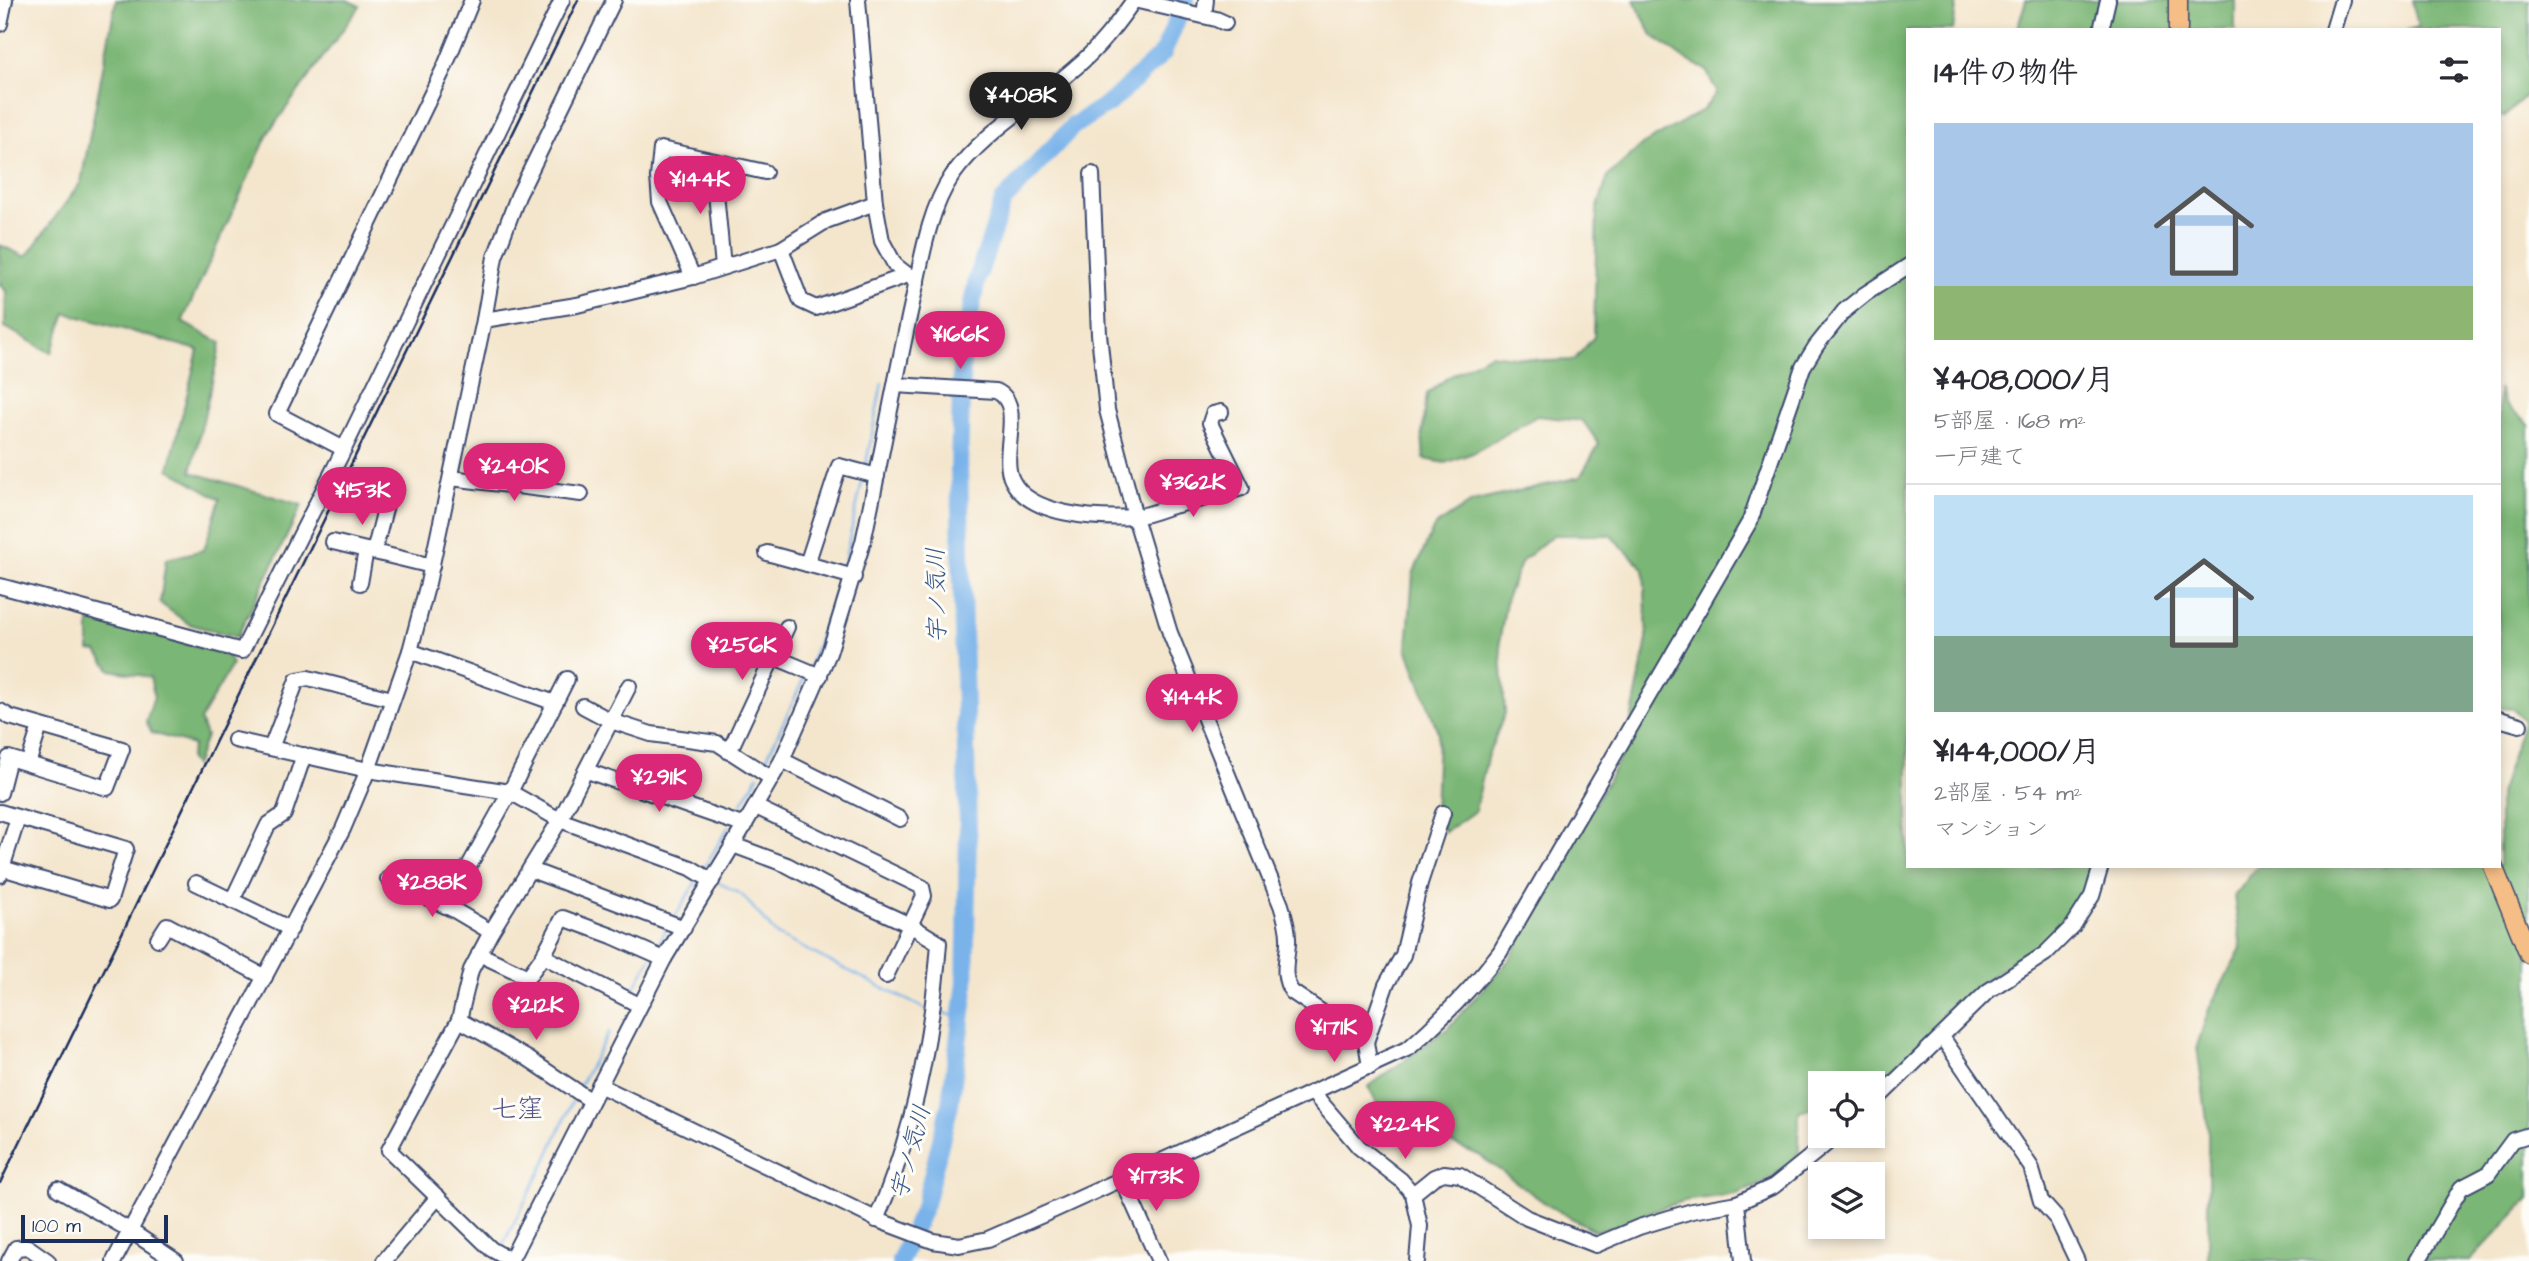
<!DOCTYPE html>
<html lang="ja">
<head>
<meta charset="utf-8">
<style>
  :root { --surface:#fff; --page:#f7f7f7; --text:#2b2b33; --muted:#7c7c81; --line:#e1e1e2; --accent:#db2777 }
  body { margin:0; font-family:"Architects Daughter","Klee One",sans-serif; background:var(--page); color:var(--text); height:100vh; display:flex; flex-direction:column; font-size:26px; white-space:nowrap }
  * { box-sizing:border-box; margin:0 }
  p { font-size:23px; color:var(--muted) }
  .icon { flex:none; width:38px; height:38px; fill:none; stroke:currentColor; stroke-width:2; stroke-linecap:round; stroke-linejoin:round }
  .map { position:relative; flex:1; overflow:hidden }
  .drawer { position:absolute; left:1906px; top:28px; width:595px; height:840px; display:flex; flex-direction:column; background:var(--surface); border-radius:0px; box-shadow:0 4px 10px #0003 }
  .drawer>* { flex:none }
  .controls { position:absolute; left:1808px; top:1071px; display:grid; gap:14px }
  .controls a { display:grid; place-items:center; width:77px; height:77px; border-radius:0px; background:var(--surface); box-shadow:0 4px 10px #0003; font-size:35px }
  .scale { position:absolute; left:21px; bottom:18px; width:147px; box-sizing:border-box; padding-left:7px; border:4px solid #1b2f5e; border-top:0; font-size:19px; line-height:24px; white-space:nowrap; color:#1b2f5e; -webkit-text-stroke:5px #fdfcf7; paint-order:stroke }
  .price { position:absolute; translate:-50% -60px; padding:0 16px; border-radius:24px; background:var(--accent); color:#fff; font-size:23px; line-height:46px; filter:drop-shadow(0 2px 4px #0008) }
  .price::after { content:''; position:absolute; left:50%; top:42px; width:21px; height:16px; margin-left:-10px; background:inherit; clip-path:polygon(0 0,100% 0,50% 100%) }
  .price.current { background:#222; color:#fff }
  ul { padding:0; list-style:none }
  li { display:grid; align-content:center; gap:14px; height:371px; padding:0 28px }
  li+li { border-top:2px solid var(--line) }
  li span { display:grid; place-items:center; height:217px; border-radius:0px; color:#555 }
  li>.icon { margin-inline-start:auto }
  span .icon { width:126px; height:126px; fill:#fffc; stroke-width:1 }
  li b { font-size:30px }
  h2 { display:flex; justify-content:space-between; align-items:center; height:84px; padding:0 28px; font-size:30px }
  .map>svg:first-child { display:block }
  .forest { fill:#7ab674; stroke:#4a7269; stroke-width:2 }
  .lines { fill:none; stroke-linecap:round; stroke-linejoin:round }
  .stream { stroke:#79b3ea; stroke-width:2.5 }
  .river { stroke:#79b3ea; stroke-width:18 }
  .minor-casing { stroke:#3c4a6f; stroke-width:18 }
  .major-casing { stroke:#3c4a6f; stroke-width:21 }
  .minor { stroke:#fff; stroke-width:14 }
  .major { stroke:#f6be87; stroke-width:18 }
  .rail { stroke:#1b2f5e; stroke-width:2.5 }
  .labels { text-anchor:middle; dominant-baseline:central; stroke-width:6; stroke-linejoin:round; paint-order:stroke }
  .water-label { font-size:24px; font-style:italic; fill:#375788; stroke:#fdfcf7 }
  .quarter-label { font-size:26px; fill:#555384; stroke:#fdfcf7 }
</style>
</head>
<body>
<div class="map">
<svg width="2529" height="1261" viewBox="0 0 2529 1261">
  <rect width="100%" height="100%" fill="#fdfcf7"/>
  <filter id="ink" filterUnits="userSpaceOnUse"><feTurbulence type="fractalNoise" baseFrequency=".0143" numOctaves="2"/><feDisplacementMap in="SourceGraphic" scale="14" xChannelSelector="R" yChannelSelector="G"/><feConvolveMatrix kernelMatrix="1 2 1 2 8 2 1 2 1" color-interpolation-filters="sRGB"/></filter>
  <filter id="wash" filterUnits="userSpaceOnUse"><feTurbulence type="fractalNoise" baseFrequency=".00686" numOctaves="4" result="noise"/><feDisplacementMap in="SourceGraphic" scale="28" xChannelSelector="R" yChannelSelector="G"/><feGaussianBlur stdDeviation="1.57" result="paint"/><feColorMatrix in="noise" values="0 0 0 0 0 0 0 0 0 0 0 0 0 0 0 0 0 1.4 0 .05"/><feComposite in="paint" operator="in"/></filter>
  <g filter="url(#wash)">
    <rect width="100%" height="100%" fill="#f4e6cd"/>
    <g class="forest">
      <polygon points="116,0 347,0 360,6 269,132 182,322 221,343 191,472 302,505 237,637 189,624 160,603 166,559 204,550 220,499 169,469 198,350 66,313 51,353 5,327 6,291 0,285 0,245 26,257 81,182"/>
      <polygon points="1634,0 1957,0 1953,30 1908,30 1908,866 2097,866 2089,889 2068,919 2044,944 1998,971 1972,992 1875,1093 1873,1094 1872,1083 1820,1083 1820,1105 1799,1111 1799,1154 1783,1169 1760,1185 1736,1194 1684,1201 1652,1211 1620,1226 1595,1231 1549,1206 1479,1155 1383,1115 1368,1087 1447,1029 1510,959 1626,747 1647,639 1644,569 1610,535 1553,535 1522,561 1507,596 1500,638 1505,713 1487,758 1475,811 1445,832 1435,815 1438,732 1407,648 1413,574 1434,527 1472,502 1580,477 1599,444 1583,421 1537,416 1473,453 1445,463 1424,459 1422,435 1427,394 1447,378 1490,354 1547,361 1574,360 1594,337 1597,210 1608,176 1642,145 1703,110 1717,92 1706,70 1683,58 1652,35"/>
      <polygon points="2026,0 2235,0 2235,30 2017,30"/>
      <polygon points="2412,0 2529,0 2529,92 2505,116 2499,117 2499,30 2407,30 2418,27"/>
      <polygon points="2499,388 2505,404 2529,425 2529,1199 2470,1261 2208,1261 2208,1128 2197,1046 2209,1009 2241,948 2234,896 2258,866 2499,866 2499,794 2524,720 2514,709 2499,708"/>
      <polygon points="89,618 227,654 232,665 200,720 206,736 195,766 189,759 193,745 152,733 146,722 154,696 150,677 111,670 97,652 89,651"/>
    </g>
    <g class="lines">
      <g class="stream">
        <polyline points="865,469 882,383"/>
        <polyline points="843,567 863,478"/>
        <polyline points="810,665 840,579"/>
        <polyline points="763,766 806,674"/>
        <polyline points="735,815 758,776"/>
        <polyline points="704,868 729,826"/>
        <polyline points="718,882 742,895 777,935 925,1009"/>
        <polyline points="675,917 698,878"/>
        <polyline points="655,950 668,926"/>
        <polyline points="632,992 651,958"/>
        <polyline points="942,1013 961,1017"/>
        <polyline points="579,1087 609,1032"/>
        <polyline points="500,1250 543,1167 572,1102"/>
      </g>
      <polyline class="river" points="900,1261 925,1204 950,1104 965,989 968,833 959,468 962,355 977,279 1003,201 1073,126 1112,101 1163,53 1185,0"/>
    </g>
  </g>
  <g filter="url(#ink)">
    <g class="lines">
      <defs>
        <g id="minor">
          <polyline points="858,0 875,203 882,241 895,265 917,282"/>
          <polyline points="1134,0 1216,19 1225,23"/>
          <polyline points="1204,16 1206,0"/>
          <polyline points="0,24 5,0"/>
          <polyline points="2101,30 2108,0"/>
          <polyline points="2333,30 2342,0"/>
          <polyline points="713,161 723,267"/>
          <path d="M1092 174 1099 334 1107 410 1135 517 1170 633 1281 905C1285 917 1289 930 1288 943 1287 961 1281 976 1292 992L1366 1042 1370 1067"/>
          <polyline points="781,249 801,301 816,308 908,275"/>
          <polyline points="693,277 660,202 658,177 661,149 765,172"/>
          <polyline points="484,320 577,305 693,277 781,249 826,221 875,203"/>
          <path d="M895 385 996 391C1026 404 999 454 1012 480 1029 516 1098 519 1133 517 1145 516 1158 511 1169 507 1194 501 1218 495 1242 488L1210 423 1213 414 1221 412"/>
          <polyline points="344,449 277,414 445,66 472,0"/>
          <polyline points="451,478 581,494"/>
          <polyline points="357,497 386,505 374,552"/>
          <polyline points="333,542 432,566"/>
          <polyline points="767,553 854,577"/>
          <polyline points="807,564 839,466 877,476"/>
          <polyline points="360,583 366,550"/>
          <polyline points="0,586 242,651 344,449 562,0"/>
          <polyline points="729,638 820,676"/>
          <polyline points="410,651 555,703 510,792 465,873"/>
          <polyline points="555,703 567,679"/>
          <polyline points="583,706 611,721 651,734 717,743 771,778"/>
          <polyline points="0,711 10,717 122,749 107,788 9,758 0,793"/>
          <polyline points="2499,719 2520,725"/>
          <polyline points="235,740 368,770 510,792 560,820 691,868 712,881"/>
          <polyline points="271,748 297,680 308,678 392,699"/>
          <polyline points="729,752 787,627"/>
          <polyline points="782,760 900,819"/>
          <polyline points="28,764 40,726"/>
          <polyline points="587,771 745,826"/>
          <polyline points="756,807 922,887 924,896 886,976"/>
          <polyline points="0,812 126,849 110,900 2,868 0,875"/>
          <path d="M733 845 787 865 834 890 910 925 939 943C932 1037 914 1133 876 1220"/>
          <polyline points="0,867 2,868 18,818"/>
          <polyline points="531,870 684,928"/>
          <polyline points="388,879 454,910 491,932"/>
          <polyline points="196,883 291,929"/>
          <polyline points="232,901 268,825 284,814 304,755"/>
          <polyline points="158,939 167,925 265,977"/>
          <polyline points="479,954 528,977 543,956 563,918 612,936 664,959"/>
          <polyline points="543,956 639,1005"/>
          <polyline points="459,1020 527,1058 590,1100"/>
          <polyline points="1942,1037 2031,1167 2041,1201 2057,1219 2077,1261"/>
          <polyline points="1366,1042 1386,985 1403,955 1420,883 1443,813"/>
          <path d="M599 1085 880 1221 933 1241 959 1245 988 1239 1054 1210 1409 1048C1443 1018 1473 988 1500 952L1750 521 1803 367 1816 346 1844 311 1865 294 1908 266"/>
          <polyline points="1313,1093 1359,1147 1401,1180 1413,1194 1420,1226 1417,1261"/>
          <polyline points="1872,1104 1988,991 2045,954 2073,926 2092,896 2101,866"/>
          <polyline points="1122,1179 1159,1261"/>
          <polyline points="58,1189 126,1228 176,1261"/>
          <polyline points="1413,1194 1434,1177 1444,1173 1460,1175 1527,1218 1596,1245 1639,1227 1692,1211 1737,1203"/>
          <polyline points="510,1260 491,1249 389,1150 459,1020 471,970 491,932 560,820 629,686"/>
          <polyline points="9,1261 16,1248 28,1247 48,1261"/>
          <polyline points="114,1261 343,829 368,770 410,651 428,583 484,320 495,257 518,196 614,0"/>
          <polyline points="384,1261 438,1197"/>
          <path d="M510 1261 664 959 733 845 782 760 829 653 863 542C880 464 894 386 911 308 921 265 927 213 952 176 984 131 1034 104 1075 68 1099 48 1117 24 1134 0"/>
          <polyline points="1743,1261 1737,1203 1774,1186 1836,1136"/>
          <polyline points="2418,1261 2461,1188 2488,1174 2513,1140 2529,1135"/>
        </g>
        <g id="major">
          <polyline points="2178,0 2178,30"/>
          <polyline points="2493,866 2529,954"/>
        </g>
      </defs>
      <use href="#minor" class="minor-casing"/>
      <use href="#major" class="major-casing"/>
      <use href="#minor" class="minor"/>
      <use href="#major" class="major"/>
      <polyline class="rail" points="0,1183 578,0"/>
    </g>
  </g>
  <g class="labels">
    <g class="water-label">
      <text transform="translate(937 595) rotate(-91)">宇ノ気川</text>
      <text transform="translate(911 1152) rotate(-75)">宇ノ気川</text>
    </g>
    <g class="quarter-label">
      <text x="517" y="1109">七窪</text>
    </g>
  </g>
</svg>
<div class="controls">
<a><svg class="icon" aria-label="locate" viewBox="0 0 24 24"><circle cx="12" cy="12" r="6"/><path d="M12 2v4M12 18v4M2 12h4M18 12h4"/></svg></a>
<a><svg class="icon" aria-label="layers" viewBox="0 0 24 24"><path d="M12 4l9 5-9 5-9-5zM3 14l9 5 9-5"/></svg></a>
</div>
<div class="scale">100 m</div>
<b class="price current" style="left:1021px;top:132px">¥408K</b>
<b class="price" style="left:700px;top:216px">¥144K</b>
<b class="price" style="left:960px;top:371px">¥166K</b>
<b class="price" style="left:514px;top:503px">¥240K</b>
<b class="price" style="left:1193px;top:519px">¥362K</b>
<b class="price" style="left:362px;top:527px">¥153K</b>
<b class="price" style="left:742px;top:682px">¥256K</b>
<b class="price" style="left:1192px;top:734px">¥144K</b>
<b class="price" style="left:659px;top:814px">¥291K</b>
<b class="price" style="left:432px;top:919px">¥288K</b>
<b class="price" style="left:536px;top:1042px">¥212K</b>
<b class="price" style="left:1334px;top:1064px">¥171K</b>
<b class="price" style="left:1405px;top:1161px">¥224K</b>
<b class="price" style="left:1156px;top:1213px">¥173K</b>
<section class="drawer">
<h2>14件の物件<svg class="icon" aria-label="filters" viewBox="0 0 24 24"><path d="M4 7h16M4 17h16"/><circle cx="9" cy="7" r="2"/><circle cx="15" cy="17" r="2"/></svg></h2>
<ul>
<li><span style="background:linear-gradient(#a9c7e8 75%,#8fb573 0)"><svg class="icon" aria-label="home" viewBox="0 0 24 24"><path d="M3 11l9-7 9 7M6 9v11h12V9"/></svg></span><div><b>¥408,000/月</b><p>5部屋 · 168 m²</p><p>一戸建て</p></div></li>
<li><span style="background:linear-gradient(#bfe0f5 65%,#7fa58c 0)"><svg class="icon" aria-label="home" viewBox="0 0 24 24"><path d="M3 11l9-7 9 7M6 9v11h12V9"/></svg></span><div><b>¥144,000/月</b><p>2部屋 · 54 m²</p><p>マンション</p></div></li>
</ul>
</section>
</div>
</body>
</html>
